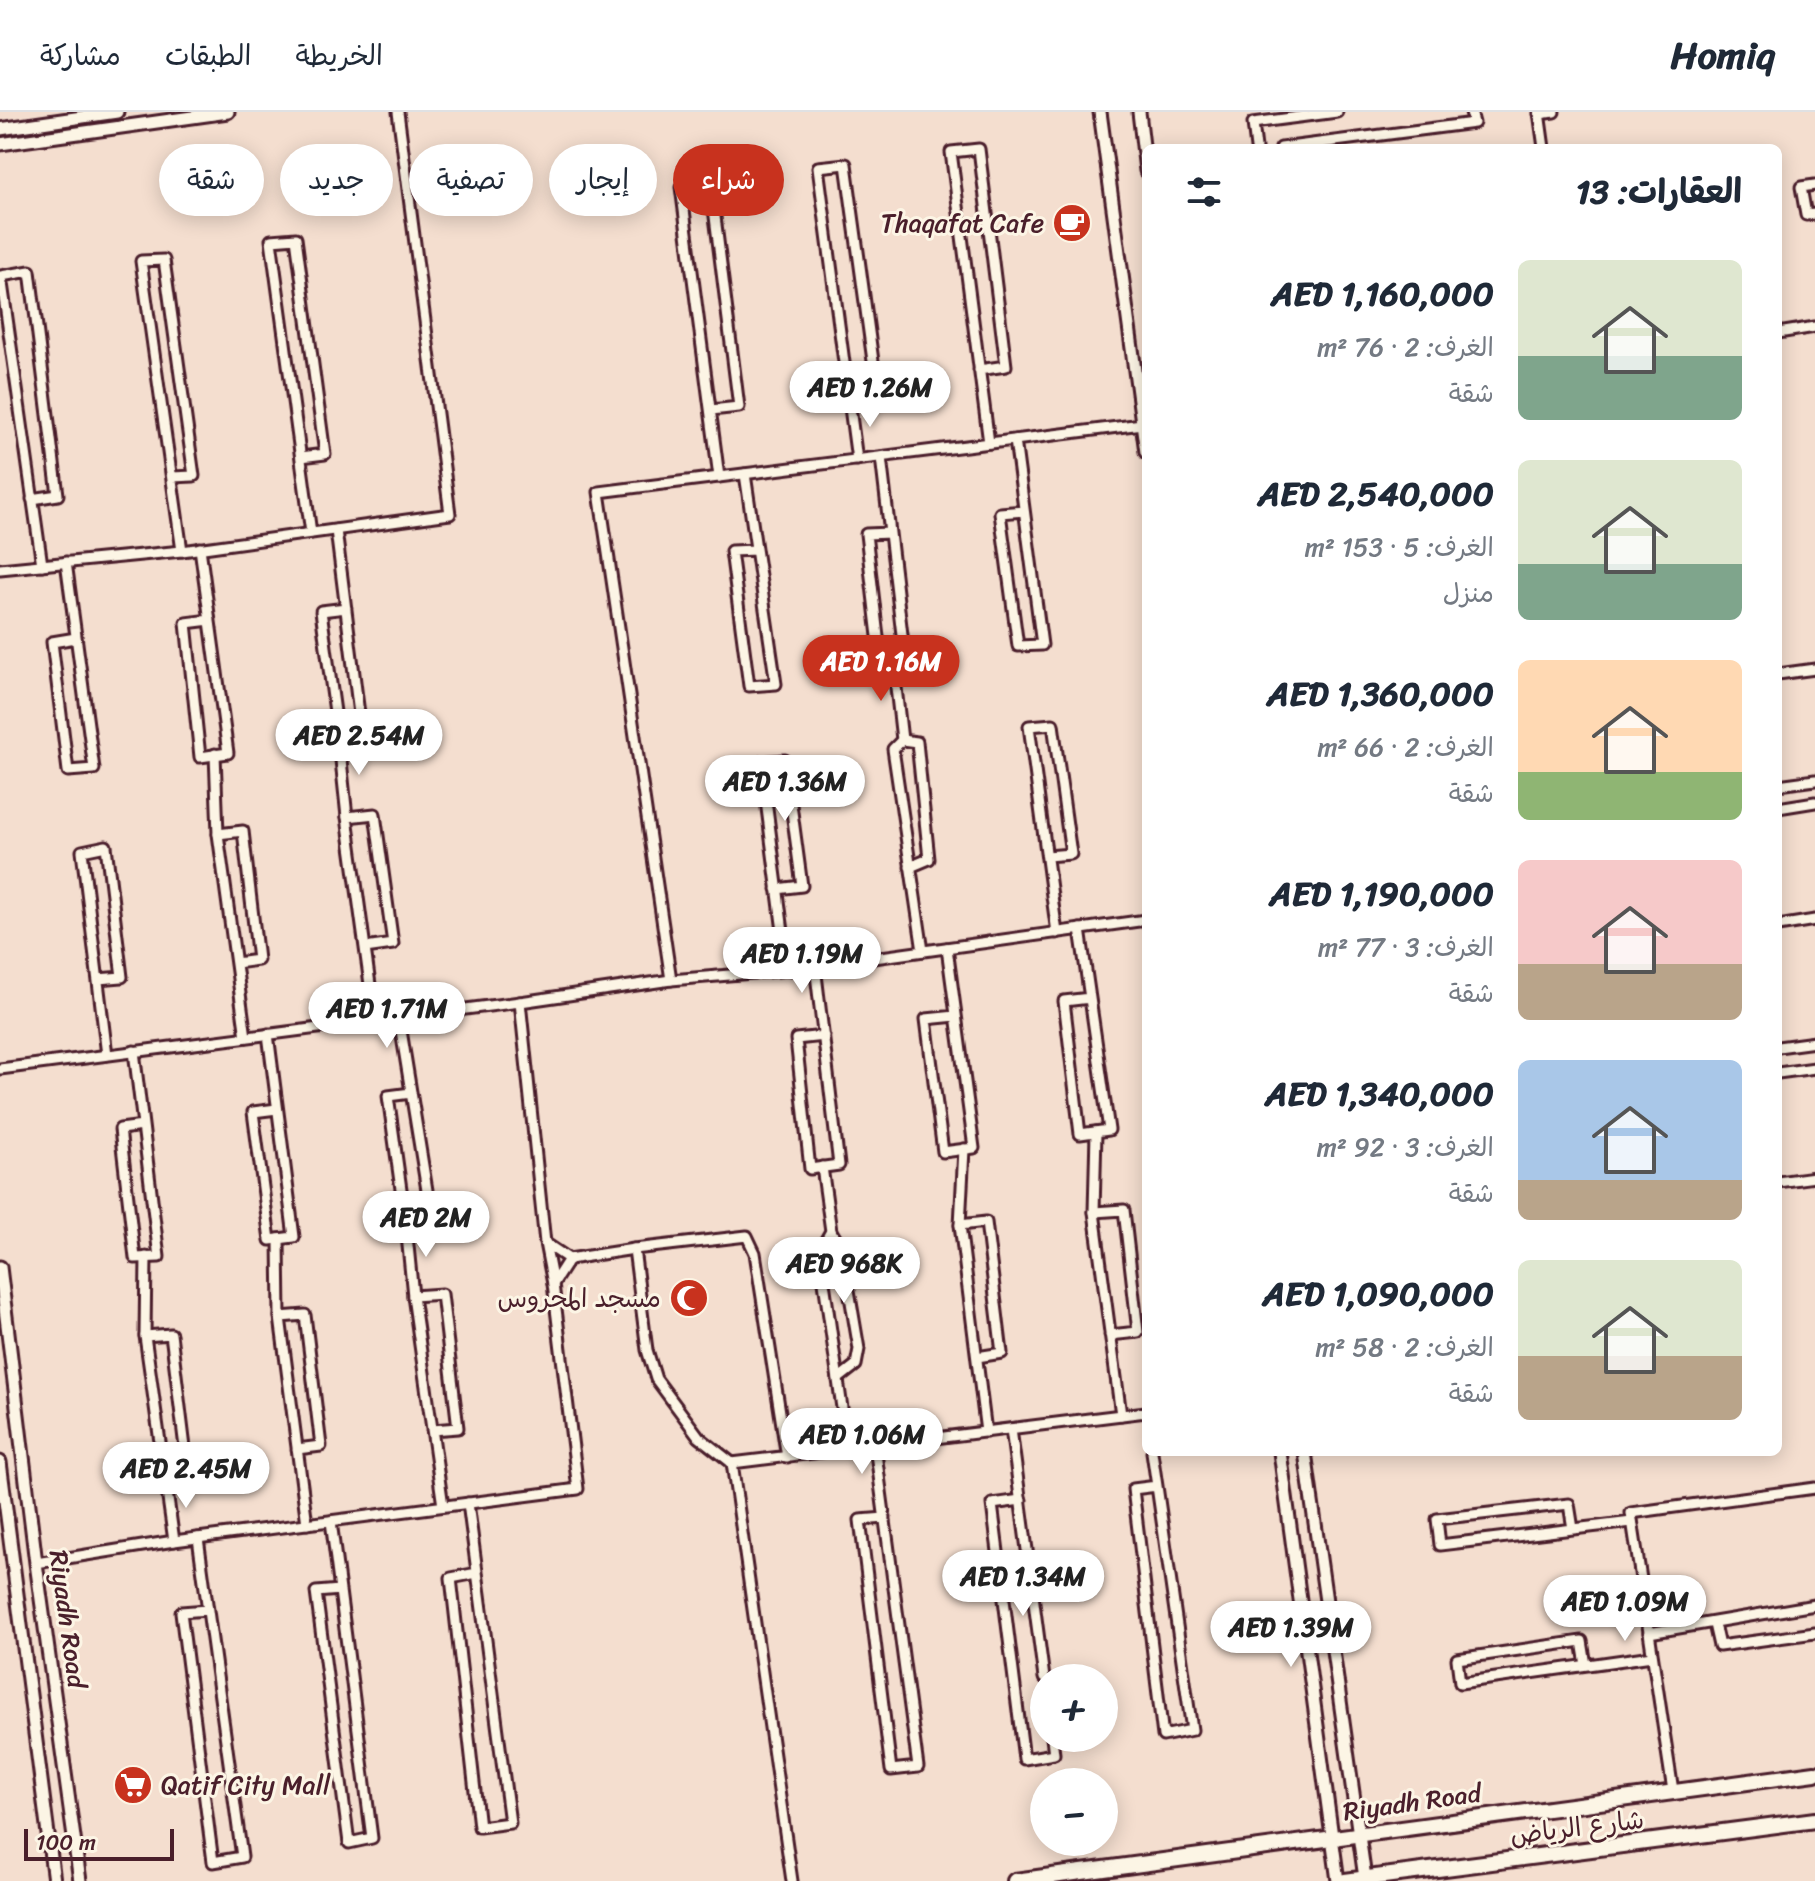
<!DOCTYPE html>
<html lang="ar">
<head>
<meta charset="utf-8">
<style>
  :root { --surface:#fff; --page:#f6f6f7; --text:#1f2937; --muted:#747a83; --line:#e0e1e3; --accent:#c8321e }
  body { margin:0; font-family:Sriracha,"Playpen Sans Arabic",sans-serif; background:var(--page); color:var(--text); direction:rtl; height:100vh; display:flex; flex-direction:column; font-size:30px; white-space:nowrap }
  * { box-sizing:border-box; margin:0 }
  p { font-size:26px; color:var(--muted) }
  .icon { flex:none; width:44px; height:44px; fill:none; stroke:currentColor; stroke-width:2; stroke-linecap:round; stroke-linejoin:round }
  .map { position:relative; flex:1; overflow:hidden; direction:ltr }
  .panel { position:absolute; left:1142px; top:32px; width:640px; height:1312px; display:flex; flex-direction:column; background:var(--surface); border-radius:12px; box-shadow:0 4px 20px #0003; direction:rtl }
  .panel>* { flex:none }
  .hud { position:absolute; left:24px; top:32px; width:760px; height:72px; direction:rtl; display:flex; gap:16px }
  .tools { position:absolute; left:1030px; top:1552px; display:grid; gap:16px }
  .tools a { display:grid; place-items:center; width:88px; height:88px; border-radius:50%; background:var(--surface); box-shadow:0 4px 20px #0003; font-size:40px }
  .scale { position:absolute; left:24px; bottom:20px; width:150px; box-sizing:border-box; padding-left:8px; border:4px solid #4a1f2b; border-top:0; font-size:22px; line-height:28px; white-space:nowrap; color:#4a1f2b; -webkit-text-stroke:6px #fcf5e5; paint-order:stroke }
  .price { position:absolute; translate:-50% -68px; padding:0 18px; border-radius:28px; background:#fff; color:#222; font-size:26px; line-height:52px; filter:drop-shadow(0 2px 4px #0008) }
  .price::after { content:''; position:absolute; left:50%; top:48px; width:24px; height:18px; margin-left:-12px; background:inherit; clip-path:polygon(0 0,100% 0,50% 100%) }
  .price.current { background:var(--accent); color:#fff }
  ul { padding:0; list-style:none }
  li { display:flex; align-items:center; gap:24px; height:200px; padding:0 40px }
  li span { display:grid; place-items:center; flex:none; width:224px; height:160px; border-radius:12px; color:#555 }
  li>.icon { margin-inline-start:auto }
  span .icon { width:96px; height:96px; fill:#fffc; stroke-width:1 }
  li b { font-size:34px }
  h2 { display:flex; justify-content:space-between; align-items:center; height:96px; padding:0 40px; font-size:34px }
  .tag { padding:0 28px; border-radius:36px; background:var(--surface); box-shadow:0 4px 20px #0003; font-size:28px; line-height:72px }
  .tag.current { background:var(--accent); color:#fff }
  header { display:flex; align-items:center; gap:48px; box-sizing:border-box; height:112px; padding:0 40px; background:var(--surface); border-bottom:2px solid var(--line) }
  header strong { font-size:38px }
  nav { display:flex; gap:44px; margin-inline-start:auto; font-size:28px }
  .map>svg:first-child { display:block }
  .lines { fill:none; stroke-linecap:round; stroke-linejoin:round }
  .minor-casing { stroke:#4a1f2b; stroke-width:15 }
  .tertiary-casing { stroke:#4a1f2b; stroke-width:17 }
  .primary-casing { stroke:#4a1f2b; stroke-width:20 }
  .minor { stroke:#fcf5e5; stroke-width:9 }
  .tertiary { stroke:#fcf5e5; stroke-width:11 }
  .primary { stroke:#fcf5e5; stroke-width:14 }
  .labels { text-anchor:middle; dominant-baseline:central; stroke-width:6; stroke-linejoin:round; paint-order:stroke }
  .poi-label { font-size:26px; fill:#4a1f2b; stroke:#fcf5e5; text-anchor:end }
  .street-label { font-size:26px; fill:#4a1f2b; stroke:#fcf5e5 }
</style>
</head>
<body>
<header>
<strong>Homiq</strong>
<nav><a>الخريطة</a><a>الطبقات</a><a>مشاركة</a></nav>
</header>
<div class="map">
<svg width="1815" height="1769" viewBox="0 0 1815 1769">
  <rect width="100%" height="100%" fill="#f4decf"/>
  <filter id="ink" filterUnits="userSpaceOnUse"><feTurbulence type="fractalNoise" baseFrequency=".0125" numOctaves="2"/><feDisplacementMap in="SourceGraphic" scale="16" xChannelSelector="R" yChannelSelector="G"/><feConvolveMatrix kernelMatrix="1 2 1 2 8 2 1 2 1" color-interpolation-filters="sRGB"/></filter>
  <g filter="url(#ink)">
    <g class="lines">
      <defs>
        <g id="minor">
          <polyline points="1539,0 1544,36"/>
          <polyline points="1539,2 1554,0"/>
          <polyline points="1256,36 1253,11 1337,0"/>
          <polyline points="1281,36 1474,11 1471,0"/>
          <polyline points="1815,73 1801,75 1806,103 1815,102"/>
          <polyline points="1778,221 1815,215"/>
          <polyline points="979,258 1006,254 979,37 951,40 989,331"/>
          <polyline points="847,275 876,271 846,52 818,55 857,348"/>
          <polyline points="711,298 739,295 711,73 681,75 719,365"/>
          <polyline points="1142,312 599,380 671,868 788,858 1146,808"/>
          <polyline points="1015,328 1042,533 1018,534 1000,401 1024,399"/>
          <polyline points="301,345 325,342 296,126 271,128 311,421"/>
          <polyline points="881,345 905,548 881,550 866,422 890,421"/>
          <polyline points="745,362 776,572 749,574 731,439 756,438"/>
          <polyline points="172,365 194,364 164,148 141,149 182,439"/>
          <polyline points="32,387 58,383 30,159 1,164 42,453"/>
          <polyline points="336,418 362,626 339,629 321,499 346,496"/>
          <polyline points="200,436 228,641 200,645 186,511 210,508"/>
          <polyline points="66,450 94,657 68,659 52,530 76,526"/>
          <polyline points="0,457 182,439 450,402 398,0"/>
          <polyline points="893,549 902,628"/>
          <polyline points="1778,562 1815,557"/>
          <polyline points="339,629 347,705"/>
          <polyline points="215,642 218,722"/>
          <polyline points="1778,673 1815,668"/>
          <polyline points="1778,696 1815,690"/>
          <polyline points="1047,744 1071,742 1053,612 1029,614 1057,821"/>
          <polyline points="910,755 929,747 917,630 902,628 893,637 923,839"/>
          <polyline points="777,777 802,774 785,648 761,650 788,858"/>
          <polyline points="1778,814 1815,808"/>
          <polyline points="1080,817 1109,1018 1080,1022 1064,889 1090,886"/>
          <polyline points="365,836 393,832 375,702 347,705 375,909"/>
          <polyline points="947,836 974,1036 943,1040 926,907 956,904"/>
          <polyline points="236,851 258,848 243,719 218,722 246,925"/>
          <polyline points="815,854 839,1053 810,1057 796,927 824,924"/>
          <polyline points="98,867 122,865 106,734 82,739 107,943"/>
          <polyline points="520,890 671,868"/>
          <polyline points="399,906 432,1109 406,1113 388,984 411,981"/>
          <polyline points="268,922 294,1125 270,1128 253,1000 277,997"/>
          <polyline points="1778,935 1815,930"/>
          <polyline points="134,939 159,1145 135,1146 120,1017 143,1014"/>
          <polyline points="0,957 520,890 545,1131 553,1172 578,1377 174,1429 36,1451"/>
          <polyline points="1778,961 1815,956"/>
          <polyline points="822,1055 831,1119 823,1133 824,1170 848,1338"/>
          <polyline points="1778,1070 1815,1065"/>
          <polyline points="1094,1100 1096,1020"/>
          <polyline points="406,1113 413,1184"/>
          <polyline points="960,1113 964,1037"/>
          <polyline points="831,1119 842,1137 859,1237 856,1253 838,1267"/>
          <polyline points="279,1127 280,1205"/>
          <polyline points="545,1131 569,1147"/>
          <polyline points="634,1137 747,1124 755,1141 787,1345"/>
          <polyline points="553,1172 569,1147 634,1137 647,1238 656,1267 699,1325 732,1351"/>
          <polyline points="1110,1223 1138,1220 1124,1098 1094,1100 1121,1303"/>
          <polyline points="145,1224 146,1145"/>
          <polyline points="977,1245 1002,1241 986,1110 960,1113 986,1320"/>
          <polyline points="1011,1317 1044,1566"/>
          <polyline points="432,1318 458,1316 442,1182 413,1184 443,1394"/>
          <polyline points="875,1334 918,1655 891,1658 860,1408 885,1406"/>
          <polyline points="297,1337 321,1334 305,1203 280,1205 307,1412"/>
          <polyline points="1152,1340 1157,1374 1192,1618 1163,1624 1133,1377 1157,1374"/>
          <polyline points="164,1354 187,1352 171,1222 145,1224 174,1429"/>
          <polyline points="1021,1388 992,1392 1024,1647 1054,1642 1052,1626"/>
          <polyline points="468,1391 510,1711 479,1715 451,1466 477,1461"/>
          <polyline points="331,1409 372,1726 349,1731 316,1480 340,1478"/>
          <polyline points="1573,1417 1569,1392 1437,1407 1440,1433 1632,1410"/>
          <polyline points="198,1426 242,1745 213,1750 181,1500 207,1498"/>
          <polyline points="1714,1512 1719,1534 1815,1521"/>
          <polyline points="1649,1521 1815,1493"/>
          <polyline points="1586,1553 1582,1529 1457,1547 1460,1571 1652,1544"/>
          <polyline points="1673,1679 1631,1401 1815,1376"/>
          <polyline points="792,1769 732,1351 1146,1300"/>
        </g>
        <g id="tertiary">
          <polyline points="1100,0 1146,340"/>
          <polyline points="1139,0 1146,59"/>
          <polyline points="0,17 117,0"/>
          <polyline points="0,32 228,0"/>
          <polyline points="0,1155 36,1451 80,1769"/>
          <polyline points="1280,1340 1338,1769"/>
          <polyline points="1305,1340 1365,1766"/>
          <polyline points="0,1350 54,1769"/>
        </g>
        <g id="primary">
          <polyline points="1015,1769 1815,1661"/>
          <polyline points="1345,1769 1815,1708"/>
        </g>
      </defs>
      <use href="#minor" class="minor-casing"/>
      <use href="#tertiary" class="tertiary-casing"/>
      <use href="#primary" class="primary-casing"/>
      <use href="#minor" class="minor"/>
      <use href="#tertiary" class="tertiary"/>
      <use href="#primary" class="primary"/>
    </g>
  </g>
  <defs>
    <symbol id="cafe-disc" viewBox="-11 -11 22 22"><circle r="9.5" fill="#c8321e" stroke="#fcf5e5"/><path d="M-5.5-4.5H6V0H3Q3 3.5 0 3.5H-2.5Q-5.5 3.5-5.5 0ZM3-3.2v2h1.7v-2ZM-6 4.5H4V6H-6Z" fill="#fff"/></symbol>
    <symbol id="mosque-disc" viewBox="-11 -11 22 22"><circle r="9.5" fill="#c8321e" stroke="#fcf5e5"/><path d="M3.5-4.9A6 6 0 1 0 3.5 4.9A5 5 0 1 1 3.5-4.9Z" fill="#fff"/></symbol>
    <symbol id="supermarket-disc" viewBox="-11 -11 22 22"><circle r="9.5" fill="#c8321e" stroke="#fcf5e5"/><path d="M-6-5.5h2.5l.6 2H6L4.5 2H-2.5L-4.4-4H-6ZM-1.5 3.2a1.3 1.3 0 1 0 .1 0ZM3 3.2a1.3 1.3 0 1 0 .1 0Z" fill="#fff"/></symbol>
  </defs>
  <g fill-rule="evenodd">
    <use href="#cafe-disc" x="1050" y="89" width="44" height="44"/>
    <use href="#mosque-disc" x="667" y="1164" width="44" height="44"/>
    <use href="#supermarket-disc" x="111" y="1651" width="44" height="44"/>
  </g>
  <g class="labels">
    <g class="poi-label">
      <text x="1044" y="111">Thaqafat Cafe</text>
      <text x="661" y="1186">مسجد المحروس</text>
      <text x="161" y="1673" text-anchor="start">Qatif City Mall</text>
    </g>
    <g class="street-label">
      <text transform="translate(68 1507) rotate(82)">Riyadh Road</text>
      <text transform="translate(1412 1690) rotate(-8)">Riyadh Road</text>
      <text transform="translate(1577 1715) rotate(-7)">شارع الرياض</text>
    </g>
  </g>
</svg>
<div class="tools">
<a>+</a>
<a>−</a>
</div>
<div class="scale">100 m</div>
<b class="price" style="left:870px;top:317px">AED 1.26M</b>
<b class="price current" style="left:881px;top:591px">AED 1.16M</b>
<b class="price" style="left:359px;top:665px">AED 2.54M</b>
<b class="price" style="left:785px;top:711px">AED 1.36M</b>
<b class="price" style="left:802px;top:883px">AED 1.19M</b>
<b class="price" style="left:387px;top:938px">AED 1.71M</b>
<b class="price" style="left:426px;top:1147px">AED 2M</b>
<b class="price" style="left:844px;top:1193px">AED 968K</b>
<b class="price" style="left:862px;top:1364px">AED 1.06M</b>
<b class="price" style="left:186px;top:1398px">AED 2.45M</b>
<b class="price" style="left:1023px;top:1506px">AED 1.34M</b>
<b class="price" style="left:1625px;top:1531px">AED 1.09M</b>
<b class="price" style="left:1291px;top:1557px">AED 1.39M</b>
<div class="hud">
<a class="tag current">شراء</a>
<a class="tag">إيجار</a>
<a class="tag">تصفية</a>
<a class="tag">جديد</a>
<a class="tag">شقة</a>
</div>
<section class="panel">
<h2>العقارات: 13<svg class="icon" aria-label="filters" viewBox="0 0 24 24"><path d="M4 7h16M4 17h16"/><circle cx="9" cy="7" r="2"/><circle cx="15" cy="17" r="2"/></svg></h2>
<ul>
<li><span style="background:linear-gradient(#dfe7d0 60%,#7fa58c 0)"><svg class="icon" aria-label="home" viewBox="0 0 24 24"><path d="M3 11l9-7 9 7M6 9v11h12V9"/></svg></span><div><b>AED 1,160,000</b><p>الغرف: 2 · 76 m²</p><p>شقة</p></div></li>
<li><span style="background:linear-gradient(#dfe7d0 65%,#7fa58c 0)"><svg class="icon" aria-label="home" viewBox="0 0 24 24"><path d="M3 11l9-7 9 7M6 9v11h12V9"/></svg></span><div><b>AED 2,540,000</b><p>الغرف: 5 · 153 m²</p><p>منزل</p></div></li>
<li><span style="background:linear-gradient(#ffd9b3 70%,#8fb573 0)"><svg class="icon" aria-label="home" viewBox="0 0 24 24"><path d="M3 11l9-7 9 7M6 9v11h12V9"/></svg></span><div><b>AED 1,360,000</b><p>الغرف: 2 · 66 m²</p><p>شقة</p></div></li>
<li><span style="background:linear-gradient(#f6c9c9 65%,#b9a48a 0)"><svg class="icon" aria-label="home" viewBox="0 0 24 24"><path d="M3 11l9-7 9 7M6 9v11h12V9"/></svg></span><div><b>AED 1,190,000</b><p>الغرف: 3 · 77 m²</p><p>شقة</p></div></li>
<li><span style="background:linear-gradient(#a9c7e8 75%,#b9a48a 0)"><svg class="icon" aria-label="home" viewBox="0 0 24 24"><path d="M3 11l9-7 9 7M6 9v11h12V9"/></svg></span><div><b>AED 1,340,000</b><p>الغرف: 3 · 92 m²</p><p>شقة</p></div></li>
<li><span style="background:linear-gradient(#dfe7d0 60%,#b9a48a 0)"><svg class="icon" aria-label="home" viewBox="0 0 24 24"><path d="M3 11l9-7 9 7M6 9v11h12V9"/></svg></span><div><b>AED 1,090,000</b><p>الغرف: 2 · 58 m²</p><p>شقة</p></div></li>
</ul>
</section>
</div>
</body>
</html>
